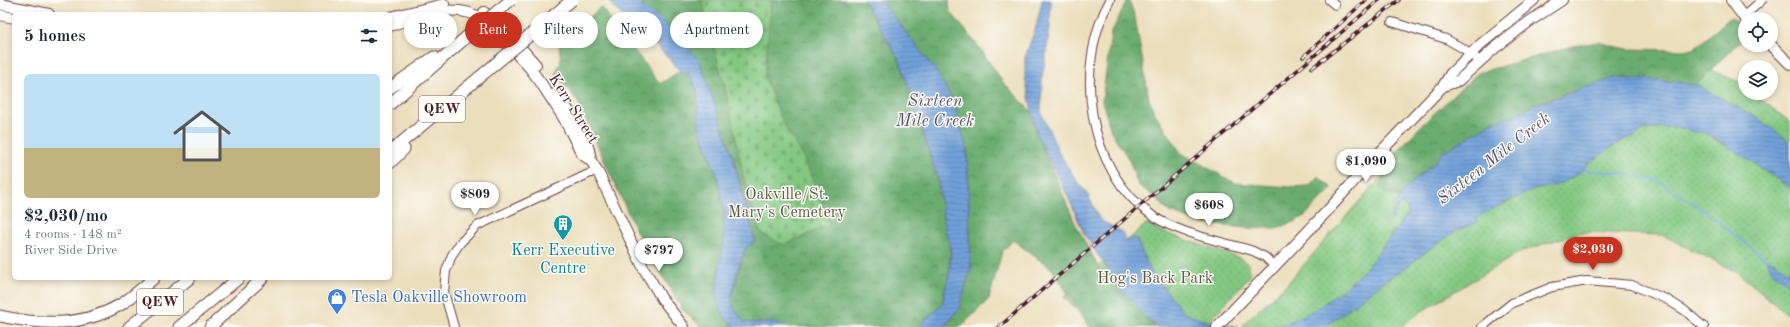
<!DOCTYPE html>
<html lang="en">
<head>
<meta charset="utf-8">
<style>
  :root { --surface:#fff; --page:#f6f6f7; --text:#1f2937; --muted:#747a83; --line:#e0e1e3; --accent:#c8321e }
  body { margin:0; font-family:"Old Standard TT",serif; background:var(--page); color:var(--text); height:100vh; display:flex; flex-direction:column; font-size:15px; white-space:nowrap }
  * { box-sizing:border-box; margin:0 }
  p { font-size:13px; color:var(--muted) }
  .icon { flex:none; width:22px; height:22px; fill:none; stroke:currentColor; stroke-width:2; stroke-linecap:round; stroke-linejoin:round }
  .map { position:relative; flex:1; overflow:hidden }
  .panel { position:absolute; left:12px; top:12px; width:380px; height:268px; display:flex; flex-direction:column; background:var(--surface); border-radius:6px; box-shadow:0 2px 6px #0003 }
  .panel>* { flex:none }
  .guide { position:absolute; left:404px; top:12px; width:380px; height:36px; display:flex; gap:8px }
  .controls { position:absolute; left:1738px; top:12px; display:grid; gap:8px }
  .controls a { display:grid; place-items:center; width:40px; height:40px; border-radius:50%; background:var(--surface); box-shadow:0 2px 6px #0003; font-size:20px }
  .price { position:absolute; translate:-50% -34px; padding:0 9px; border-radius:14px; background:#fff; color:#222; font-size:13px; line-height:26px; filter:drop-shadow(0 1px 2px #0008) }
  .price::after { content:''; position:absolute; left:50%; top:24px; width:12px; height:9px; margin-left:-6px; background:inherit; clip-path:polygon(0 0,100% 0,50% 100%) }
  .price.active { background:var(--accent); color:#fff }
  ul { padding:0; list-style:none }
  li { display:grid; align-content:center; gap:8px; height:212px; padding:0 12px }
  li+li { border-top:1px solid var(--line) }
  li span { display:grid; place-items:center; height:124px; border-radius:6px; color:#555 }
  li>.icon { margin-inline-start:auto }
  span .icon { width:72px; height:72px; fill:#fffc; stroke-width:1 }
  li b { font-size:17px }
  h2 { display:flex; justify-content:space-between; align-items:center; height:48px; padding:0 12px; font-size:17px }
  .pill { padding:0 14px; border-radius:18px; background:var(--surface); box-shadow:0 2px 6px #0003; font-size:14px; line-height:36px }
  .pill.active { background:var(--accent); color:#fff }
  .map>svg:first-child { display:block }
  .grass { fill:url(#grass-dots); stroke:#667456 }
  .forest { fill:url(#forest-crowns); stroke:#5a664e }
  .cemetery { fill:url(#cemetery-stones); stroke:#667456 }
  .water { fill:url(#water-rules); stroke:#5e6082 }
  .lines { fill:none; stroke-linecap:round; stroke-linejoin:round }
  .stream { stroke:#71a0da; stroke-width:2 }
  .minor-casing { stroke:#623c41; stroke-width:10 }
  .major-casing { stroke:#623c41; stroke-width:12 }
  .highway-casing { stroke:#623c41; stroke-width:13 }
  .minor { stroke:#fff; stroke-width:8 }
  .major { stroke:#fff; stroke-width:10 }
  .highway { stroke:#fff; stroke-width:11 }
  .rail-casing { stroke:#4a1f2b; stroke-width:3.5 }
  .rail { stroke:#fdfcf7; stroke-width:2; stroke-dasharray:6; stroke-linecap:butt }
  .highway-bridge-casing { stroke:#623c41; stroke-width:13; stroke-linecap:butt }
  .highway-bridge { stroke:#fff; stroke-width:11 }
  .labels { text-anchor:middle; dominant-baseline:central; stroke-width:3; stroke-linejoin:round; paint-order:stroke }
  .shield { fill:#fdfcf7; stroke:#806168; stroke-width:1 }
  .shield-label { font-size:15px; font-weight:bold; fill:#4a1f2b }
  .street-label { font-size:16px; fill:#4a1f2b; stroke:#fdfcf7 }
  .park-label { font-size:16px; fill:#5e5a49; stroke:#fdfcf7 }
  .culture-label { font-size:16px; fill:#0d838f; stroke:#fdfcf7 }
  .shop-label { font-size:16px; fill:#366cbe; stroke:#fdfcf7; text-anchor:start }
  .water-label { font-size:17px; font-style:italic; fill:#5a5371; stroke:#fdfcf7 }
</style>
</head>
<body>
<div class="map">
<svg width="1790" height="327" viewBox="0 0 1790 327">
  <defs>
    <pattern id="grass-dots" width="8" height="8" patternUnits="userSpaceOnUse"><rect width="8" height="8" fill="#83c882"/><path d="M2 2h.1M6 6h.1" fill="none" stroke="#73ab70" stroke-width="1.8" stroke-linecap="round"/></pattern>
    <pattern id="forest-crowns" width="20" height="18" patternUnits="userSpaceOnUse"><rect width="20" height="18" fill="#6aac70"/><path d="M2 6a3 3 0 1 1 6 0M12 15a3 3 0 1 1 6 0" fill="none" stroke="#598b5c"/></pattern>
    <pattern id="cemetery-stones" width="16" height="16" patternUnits="userSpaceOnUse"><rect width="16" height="16" fill="#83c882"/><path d="M2 7V4a2 2 0 0 1 4 0v3zM10 15v-3a2 2 0 0 1 4 0v3z" fill="#73ab70"/></pattern>
    <pattern id="water-rules" width="6" height="5" patternUnits="userSpaceOnUse"><rect width="6" height="5" fill="#71a0da"/><path d="M0 2.5h6" fill="none" stroke="#5f82b1"/></pattern>
  </defs>
  <rect width="100%" height="100%" fill="#fdfcf7"/>
  <filter id="ink" filterUnits="userSpaceOnUse"><feTurbulence type="fractalNoise" baseFrequency=".025" numOctaves="2"/><feDisplacementMap in="SourceGraphic" scale="8" xChannelSelector="R" yChannelSelector="G"/><feConvolveMatrix kernelMatrix="1 2 1 2 8 2 1 2 1" color-interpolation-filters="sRGB"/></filter>
  <filter id="wash" filterUnits="userSpaceOnUse"><feTurbulence type="fractalNoise" baseFrequency=".012" numOctaves="4" result="noise"/><feDisplacementMap in="SourceGraphic" scale="16" xChannelSelector="R" yChannelSelector="G"/><feGaussianBlur stdDeviation="0.9" result="paint"/><feColorMatrix in="noise" values="0 0 0 0 0 0 0 0 0 0 0 0 0 0 0 0 0 1.4 0 .05"/><feComposite in="paint" operator="in"/></filter>
  <g filter="url(#wash)">
    <rect width="100%" height="100%" fill="#ebdebc"/>
    <g class="grass">
      <polygon points="1607,45 1690,61 1739,82 1745,87 1745,93 1753,93 1790,122 1790,316 1737,272 1662,235 1581,232 1522,251 1422,311 1400,327 1242,327 1245,322 1287,284 1362,198 1425,131 1527,62"/>
      <polygon points="1147,223 1163,232 1237,257 1248,263 1250,270 1249,277 1204,327 1094,327 1064,297"/>
    </g>
    <g class="forest">
      <path d="M645 0H863L900 61 938 180 945 231 951 246 950 269 942 305 917 327H790C776 321 759 324 744 322L733 306 732 295 752 224 733 157 700 62 641 5Z"/>
      <polygon points="881,0 949,0 950,11 982,51 1002,81 1033,113 1037,135 1076,225 1099,268 1144,317 1155,327 1090,327 1052,269 1013,240 1002,252 989,299 961,327 944,327 954,316 971,267 967,150 960,126 903,30"/>
      <polygon points="1127,0 1129,0 1135,17 1149,99 1154,112 1181,153 1235,183 1289,187 1309,186 1318,176 1332,188 1305,216 1291,223 1276,228 1246,228 1205,224 1169,212 1155,197 1138,185 1129,160 1111,131 1102,101 1111,34"/>
      <polygon points="601,7 660,84 680,71 688,73 697,90 699,127 717,176 724,211 724,240 719,268 716,294 719,307 726,319 736,327 702,327 683,310 637,233 577,100 555,73 561,62 559,45"/>
      <polygon points="1731,17 1745,30 1745,36 1696,85 1657,80 1614,78 1533,105 1513,116 1495,121 1443,152 1434,163 1408,186 1400,197 1385,193 1379,187 1395,153 1426,121 1478,73 1573,46 1598,42 1625,49 1682,50 1694,49"/>
    </g>
    <polygon class="cemetery" points="702,0 771,0 765,78 783,123 806,163 830,225 783,245 760,232 743,176 730,108"/>
    <g class="water">
      <path d="M608 0H636L641 5 662 20 700 61 733 157 755 241 745 249 738 270 732 295 733 306 744 322C759 324 776 321 790 327H736L726 319 719 307 716 294 719 268 724 240V211L717 176 699 127 697 90 688 73 680 71 658 47 628 23Z"/>
      <polygon points="863,0 881,0 938,74 953,101 967,150 971,267 959,309 944,327 917,327 942,305 950,269 951,246 945,231 938,180 900,61"/>
      <polygon points="1042,0 1051,0 1050,28 1042,79 1041,112 1059,153 1078,183 1087,193 1100,220 1122,232 1126,240 1136,238 1150,270 1184,313 1202,320 1239,327 1158,327 1154,325 1121,289 1084,234 1069,199 1037,135 1025,78 1025,57 1036,27"/>
      <path d="M1614 78 1657 80 1696 85 1759 119 1790 142V188L1754 163 1704 132H1694L1676 127H1661L1643 130 1635 136 1623 140 1588 163 1583 170 1571 178 1557 185 1533 190 1480 215 1476 223 1458 230 1435 245 1405 268 1383 282 1325 327H1270C1305 321 1346 291 1369 264 1383 248 1394 229 1408 214L1407 208 1402 204 1398 207 1392 220 1390 218 1395 204 1408 186 1434 163 1443 152 1495 121 1513 116 1533 105Z"/>
      <polygon points="1766,259 1775,262 1790,273 1790,287 1771,270"/>
    </g>
    <g class="lines">
      <polyline class="stream" points="1583,170 1620,173 1657,181 1693,203 1766,259"/>
    </g>
  </g>
  <g filter="url(#ink)">
    <g class="lines">
      <defs>
        <g id="minor">
          <path d="M1110 0C1073 67 1087 172 1153 216 1179 234 1222 241 1253 251L1265 257 1274 266"/>
          <polyline points="1329,0 1335,5"/>
          <polyline points="1743,17 1762,0"/>
          <polyline points="1392,22 1446,39 1464,49 1480,61"/>
          <polyline points="454,327 444,292 446,271 452,255 460,243 477,226 597,170"/>
          <polyline points="1482,327 1512,303 1552,287 1587,281 1632,285 1666,299 1684,310 1704,327"/>
        </g>
        <g id="major">
          <polyline points="1731,0 1745,19"/>
          <polyline points="0,4 49,14"/>
          <polyline points="484,12 508,33 536,65"/>
          <polyline points="0,15 14,18"/>
          <polyline points="390,17 444,4"/>
          <path d="M390 26C420 16 456 0 484 20L529 67 541 83 563 117 582 154 591 161 597 170 644 269 662 299 684 327"/>
          <polyline points="1771,45 1790,64"/>
          <polyline points="1443,86 1458,81 1495,48 1530,21 1562,0"/>
          <path d="M556 93C569 110 590 139 591 161"/>
          <polyline points="1217,327 1330,208 1370,163 1443,86 1451,73 1481,44 1534,0"/>
        </g>
        <g id="highway">
          <polyline points="390,88 434,57"/>
          <polyline points="390,104 479,26"/>
          <polyline points="390,152 494,65"/>
          <polyline points="390,163 404,149"/>
          <path d="M0 316C41 325 82 327 120 305 132 298 143 287 154 278"/>
          <polyline points="129,327 190,278"/>
          <polyline points="179,327 239,278"/>
          <polyline points="210,327 263,278"/>
        </g>
      </defs>
      <use href="#minor" class="minor-casing"/>
      <use href="#major" class="major-casing"/>
      <use href="#highway" class="highway-casing"/>
      <use href="#minor" class="minor"/>
      <use href="#major" class="major"/>
      <use href="#highway" class="highway"/>
      <defs>
        <g id="rail">
          <polyline points="1303,57 1366,0"/>
          <polyline points="1312,68 1399,0"/>
          <polyline points="999,327 1379,0"/>
        </g>
      </defs>
      <use href="#rail" class="rail-casing"/>
      <use href="#rail" class="rail"/>
      <defs>
        <g id="highway-bridge">
          <polyline points="479,26 511,0"/>
          <polyline points="494,65 572,0"/>
        </g>
      </defs>
      <use href="#highway-bridge" class="highway-bridge-casing"/>
      <use href="#highway-bridge" class="highway-bridge"/>
    </g>
  </g>
  <defs>
    <symbol id="building-pin" viewBox="-11 -11 22 30"><path d="M0 17L-7.5 6A9.5 9.5 0 1 1 7.5 6Z" fill="#0f9aa8" stroke="#fdfcf7"/><path d="M-4-6H4V6H1V3H-1V6H-4ZM-2.5-4.3h1.7v1.8h-1.7ZM.8-4.3h1.7v1.8H.8ZM-2.5-1h1.7V.8h-1.7ZM.8-1h1.7V.8H.8Z" fill="#fff"/></symbol>
    <symbol id="shop-pin" viewBox="-11 -11 22 30"><path d="M0 17L-7.5 6A9.5 9.5 0 1 1 7.5 6Z" fill="#3f7fe0" stroke="#fdfcf7"/><path d="M-5-2.5h2.3a2.7 3.5 0 0 1 5.4 0H5L5.5 6h-11ZM-1.5-2.5h3a1.5 2.3 0 0 0-3 0Z" fill="#fff"/></symbol>
  </defs>
  <g fill-rule="evenodd">
    <use href="#building-pin" x="552" y="213" width="22" height="30"/>
    <use href="#shop-pin" x="326" y="287" width="22" height="30"/>
  </g>
  <g class="labels">
    <g class="shield">
      <rect x="419" y="96" width="46" height="26" rx="3"/>
      <rect x="137" y="289" width="46" height="26" rx="3"/>
    </g>
    <g class="shield-label">
      <text x="442" y="109">QEW</text>
      <text x="160" y="302">QEW</text>
    </g>
    <g class="street-label">
      <text transform="translate(573 109) rotate(58)">Kerr Street</text>
    </g>
    <g class="park-label">
      <text x="787" y="195">Oakville/St.<tspan x="787" dy="18">Mary's Cemetery</tspan></text>
      <text x="1155" y="279">Hog's Back Park</text>
    </g>
    <g class="culture-label">
      <text x="563" y="251">Kerr Executive<tspan x="563" dy="18">Centre</tspan></text>
    </g>
    <g class="shop-label">
      <text x="351" y="298">Tesla Oakville Showroom</text>
    </g>
    <g class="water-label">
      <text x="935" y="101">Sixteen<tspan x="935" dy="20">Mile Creek</tspan></text>
      <text transform="translate(1494 159) rotate(-38)">Sixteen Mile Creek</text>
    </g>
  </g>
</svg>
<div class="controls">
<a><svg class="icon" aria-label="locate" viewBox="0 0 24 24"><circle cx="12" cy="12" r="6"/><path d="M12 2v4M12 18v4M2 12h4M18 12h4"/></svg></a>
<a><svg class="icon" aria-label="layers" viewBox="0 0 24 24"><path d="M12 4l9 5-9 5-9-5zM3 14l9 5 9-5"/></svg></a>
</div>
<b class="price" style="left:1366px;top:183px">$1,090</b>
<b class="price" style="left:475px;top:216px">$809</b>
<b class="price" style="left:1209px;top:227px">$608</b>
<b class="price active" style="left:1593px;top:271px">$2,030</b>
<b class="price" style="left:659px;top:272px">$797</b>
<div class="guide">
<a class="pill">Buy</a>
<a class="pill active">Rent</a>
<a class="pill">Filters</a>
<a class="pill">New</a>
<a class="pill">Apartment</a>
</div>
<section class="panel">
<h2>5 homes<svg class="icon" aria-label="filters" viewBox="0 0 24 24"><path d="M4 7h16M4 17h16"/><circle cx="9" cy="7" r="2"/><circle cx="15" cy="17" r="2"/></svg></h2>
<ul>
<li><span style="background:linear-gradient(#bfe0f5 60%,#c2b280 0)"><svg class="icon" aria-label="home" viewBox="0 0 24 24"><path d="M3 11l9-7 9 7M6 9v11h12V9"/></svg></span><div><b>$2,030/mo</b><p>4 rooms · 148 m²</p><p>River Side Drive</p></div></li>
</ul>
</section>
</div>
</body>
</html>
